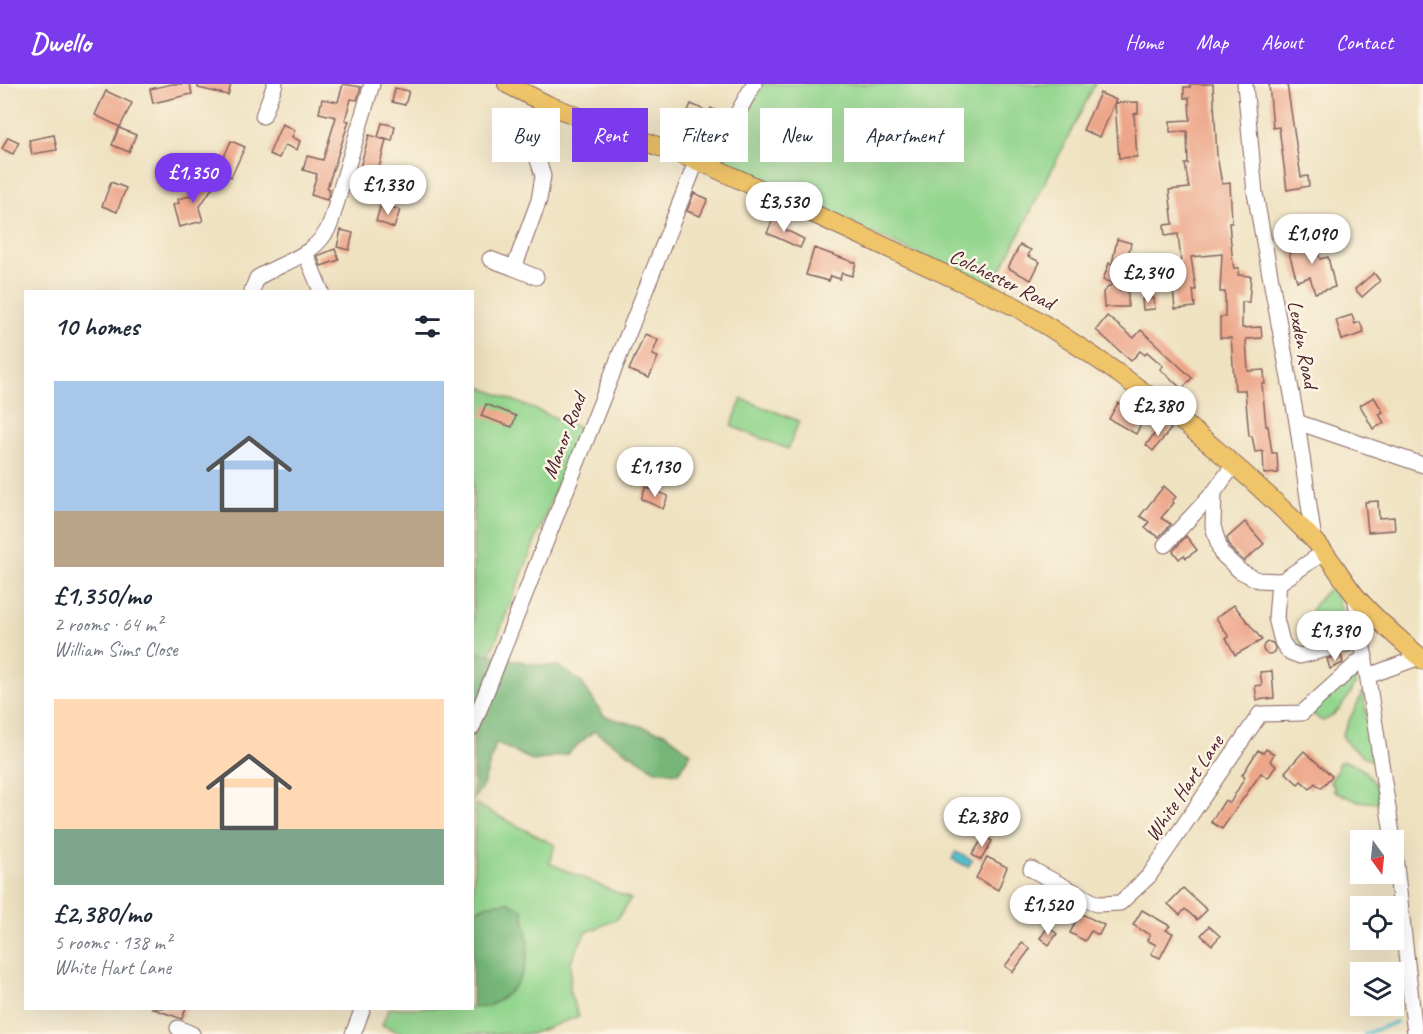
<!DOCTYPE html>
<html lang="en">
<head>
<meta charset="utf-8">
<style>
  :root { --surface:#fff; --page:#f6f6f7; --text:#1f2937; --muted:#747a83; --accent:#7c3aed }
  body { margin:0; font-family:Caveat,sans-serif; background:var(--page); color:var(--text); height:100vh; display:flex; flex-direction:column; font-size:22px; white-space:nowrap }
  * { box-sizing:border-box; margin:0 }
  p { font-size:20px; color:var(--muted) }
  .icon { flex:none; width:33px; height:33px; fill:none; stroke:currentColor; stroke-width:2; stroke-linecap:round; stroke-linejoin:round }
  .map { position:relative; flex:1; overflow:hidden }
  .details { position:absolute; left:24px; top:206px; width:450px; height:720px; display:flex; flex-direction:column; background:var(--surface); border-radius:0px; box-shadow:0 6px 24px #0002 }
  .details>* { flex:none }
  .hud { position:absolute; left:492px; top:24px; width:570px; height:54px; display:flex; gap:12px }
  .needle { width:39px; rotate:165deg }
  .buttons { position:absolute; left:1350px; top:746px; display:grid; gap:12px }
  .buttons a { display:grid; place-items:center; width:54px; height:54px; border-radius:0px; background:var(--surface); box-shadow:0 6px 24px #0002; font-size:30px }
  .price { position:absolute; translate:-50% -51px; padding:0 14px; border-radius:21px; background:#fff; color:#222; font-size:20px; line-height:39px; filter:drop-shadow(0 2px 3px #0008) }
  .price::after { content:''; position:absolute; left:50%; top:36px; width:18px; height:14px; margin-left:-9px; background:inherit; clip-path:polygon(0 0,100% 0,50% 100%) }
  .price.current { background:var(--accent); color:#fff }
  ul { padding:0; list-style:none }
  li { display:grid; align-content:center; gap:12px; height:318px; padding:0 30px }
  li span { display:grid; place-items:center; height:186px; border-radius:0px; color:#555 }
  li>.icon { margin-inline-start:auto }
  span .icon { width:108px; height:108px; fill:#fffc; stroke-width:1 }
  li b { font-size:26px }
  h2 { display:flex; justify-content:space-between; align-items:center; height:72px; padding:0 30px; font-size:26px }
  .pill { padding:0 21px; border-radius:0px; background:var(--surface); box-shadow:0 6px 24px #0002; font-size:21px; line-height:54px }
  .pill.current { background:var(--accent); color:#fff }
  header { display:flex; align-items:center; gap:36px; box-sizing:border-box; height:84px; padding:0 30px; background:var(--accent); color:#fff }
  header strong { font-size:28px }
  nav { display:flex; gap:33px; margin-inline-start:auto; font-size:21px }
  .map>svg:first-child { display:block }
  .green { fill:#93d68e; stroke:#6e7a5c; stroke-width:1.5 }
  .forest { fill:#76b779; stroke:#606b52; stroke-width:1.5 }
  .water { fill:#53bfcd; stroke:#4e6f7c; stroke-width:1.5 }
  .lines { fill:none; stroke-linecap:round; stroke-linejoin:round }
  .stream { stroke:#53bfcd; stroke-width:4 }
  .building { fill:#eda689 }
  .minor-casing { stroke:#846360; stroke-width:17 }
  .major-casing { stroke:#846360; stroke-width:20 }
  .minor { stroke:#fff; stroke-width:15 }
  .major { stroke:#f0c469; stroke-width:18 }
  .labels { text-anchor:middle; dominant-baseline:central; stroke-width:5; stroke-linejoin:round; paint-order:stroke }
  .street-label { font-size:21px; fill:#4a1f2b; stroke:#fcf5e5 }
</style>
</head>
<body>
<header>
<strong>Dwello</strong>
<nav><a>Home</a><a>Map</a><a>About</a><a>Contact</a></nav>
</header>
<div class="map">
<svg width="1423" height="950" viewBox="0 0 1423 950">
  <rect width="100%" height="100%" fill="#fcf5e5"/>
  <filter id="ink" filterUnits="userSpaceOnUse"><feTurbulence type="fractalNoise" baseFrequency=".0167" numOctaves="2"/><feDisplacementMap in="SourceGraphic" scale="12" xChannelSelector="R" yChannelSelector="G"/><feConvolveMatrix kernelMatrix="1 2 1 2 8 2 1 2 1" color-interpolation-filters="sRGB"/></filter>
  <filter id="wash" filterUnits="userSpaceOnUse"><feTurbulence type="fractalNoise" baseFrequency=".008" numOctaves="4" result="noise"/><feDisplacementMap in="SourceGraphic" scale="24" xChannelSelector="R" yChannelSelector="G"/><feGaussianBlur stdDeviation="1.35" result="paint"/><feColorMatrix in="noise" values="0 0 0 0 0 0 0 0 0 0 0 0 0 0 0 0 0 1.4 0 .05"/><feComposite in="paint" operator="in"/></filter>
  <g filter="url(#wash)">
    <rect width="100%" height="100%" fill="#efe2c1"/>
    <g class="green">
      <polygon points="757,0 1095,0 992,204 716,78"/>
      <polygon points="473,300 580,344 473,614"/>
      <polygon points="742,315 799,337 788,365 731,342"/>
      <path d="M1332 502 1352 551 1329 557C1296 540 1311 521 1332 502Z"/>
      <path d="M1359 583C1361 598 1338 633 1322 637L1310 628Z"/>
      <polygon points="1363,608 1374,679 1349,662 1342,651"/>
      <path d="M1344 677C1363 682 1381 698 1378 719L1357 717 1333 707 1335 704 1330 698 1337 687 1338 679Z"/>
      <polygon points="475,720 555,761 549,779 631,815 617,835 585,849 571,877 570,910 579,932 531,950 403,950 382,941 389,924 476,923 528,856 522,825 490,820 473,827"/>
    </g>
    <g class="forest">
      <path d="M473 568C502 570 530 583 559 582L582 599 604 632 665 649 691 669 678 689 655 686 594 647 567 670 534 677 496 659 483 701 473 716Z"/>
      <path d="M509 818 522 825C531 859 533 891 502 914 492 921 485 926 472 922L473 827 490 820Z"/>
    </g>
    <polygon class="water" points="956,768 972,776 968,783 952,775"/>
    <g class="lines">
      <polyline class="stream" points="1365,950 1396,938"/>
    </g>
    <g id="blocks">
      <g class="building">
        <polygon points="172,0 190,0 192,10 153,19 150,5"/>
        <polygon points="198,0 231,0 228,11 198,4"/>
        <polygon points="343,0 361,3 357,16 351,15 345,36 349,37 327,104 330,105 327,116 311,111 317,90 303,86 307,72 323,76 336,33 319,29 322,15 338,18"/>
        <polygon points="1190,0 1213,0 1217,72 1222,100 1230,99 1232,139 1229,139 1233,180 1234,184 1239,184 1238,191 1251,192 1249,218 1242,218 1242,244 1261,243 1262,254 1246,255 1248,287 1264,286 1265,300 1262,300 1266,342 1268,342 1272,369 1277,369 1278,389 1264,390 1263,367 1255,368 1252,352 1249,352 1245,306 1235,306 1231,254 1220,254 1220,233 1225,233 1225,208 1220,208 1222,170 1191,173 1196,206 1193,206 1195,223 1175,225 1172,196 1164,197 1162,187 1179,183 1178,177 1181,177 1178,150 1165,152 1164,141 1173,140 1169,106 1189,104 1185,80 1188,80 1187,47 1170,48 1170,37 1190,36 1189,14 1184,14 1184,3 1190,3"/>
        <polygon points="1269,0 1287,0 1301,93 1308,92 1309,102 1287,106 1279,43 1273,44"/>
        <polygon points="395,4 409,7 405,21 392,18"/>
        <polygon points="106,7 132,19 120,43 95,31"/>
        <polygon points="1100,9 1116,16 1100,53 1083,46"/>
        <polygon points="1138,18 1138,29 1134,30 1137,73 1119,74 1115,19"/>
        <polygon points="691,20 709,28 711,24 720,29 717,34 722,37 712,54 682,40"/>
        <polygon points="382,39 395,42 392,57 378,53"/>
        <polygon points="282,40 295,46 292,53 300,57 297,66 285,61 279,74 269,70"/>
        <polygon points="119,44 136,51 129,68 112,61"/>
        <polygon points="54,51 57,66 32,70 29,56"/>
        <polygon points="369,51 386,56 377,92 359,87"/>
        <polygon points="8,53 19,58 13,70 2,65"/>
        <polygon points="231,57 245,63 231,93 227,91 224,97 215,93"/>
        <polygon points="205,91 216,98 199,124 203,137 179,143 173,121 179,119 178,115 193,111"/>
        <polygon points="111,98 126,104 117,128 102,122"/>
        <polygon points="694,109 708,115 700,132 687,127"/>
        <polygon points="381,120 400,126 394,144 376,137"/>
        <polygon points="774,133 786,139 784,145 804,155 800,164 767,149"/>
        <polygon points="341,146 353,149 349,166 337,163"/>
        <polygon points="1313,151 1320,175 1328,173 1335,203 1315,209 1310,193 1297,197 1289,169 1301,166 1298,155"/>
        <polygon points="1117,155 1131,159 1120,206 1128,206 1128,223 1104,223 1103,208 1113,199 1103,196 1109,179 1112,180"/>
        <polygon points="1020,161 1031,166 1028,172 1040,178 1031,196 1008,184"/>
        <polygon points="814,164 856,179 852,192 842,189 840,195 831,192 829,197 806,191"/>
        <polygon points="335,165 339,176 321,182 317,172"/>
        <polygon points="1374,189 1380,197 1362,213 1355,205"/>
        <polygon points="1154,214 1155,225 1143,226 1142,215"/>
        <polygon points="1352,231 1355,240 1360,238 1364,249 1342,256 1336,236"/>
        <polygon points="1107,232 1134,254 1141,246 1192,294 1182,305 1160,285 1163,282 1147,268 1145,271 1140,267 1131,277 1096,246"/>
        <polygon points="645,250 658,256 652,271 658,273 649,294 629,286"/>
        <polygon points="1374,313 1383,328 1379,330 1384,339 1373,345 1360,321"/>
        <polygon points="1118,319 1144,334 1136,350 1109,335"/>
        <polygon points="486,320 516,332 512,343 481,332"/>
        <polygon points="1163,339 1171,345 1153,367 1146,361"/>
        <polygon points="1164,402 1176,413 1172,417 1174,419 1161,434 1171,440 1159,453 1145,444 1149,438 1140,432"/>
        <polygon points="646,403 668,412 663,425 641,415"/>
        <polygon points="1378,417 1379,434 1394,433 1395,446 1368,448 1365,418"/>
        <polygon points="1245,438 1264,460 1244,477 1230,464 1227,454"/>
        <polygon points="1186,452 1197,466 1186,474 1184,471 1179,475 1173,467"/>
        <polygon points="1234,521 1262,556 1235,571 1226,554 1229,553 1216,534"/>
        <circle cx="1269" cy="564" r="6"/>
        <polygon points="1341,571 1343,579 1330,585 1327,575"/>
        <polygon points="1272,587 1274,614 1257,616 1255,602 1262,601 1260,588"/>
        <polygon points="1266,665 1274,670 1270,677 1276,682 1268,694 1261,689 1222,745 1211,738 1225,716 1230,719 1245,693 1242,691 1258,666 1263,669"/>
        <polygon points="1304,667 1332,692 1321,704 1315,699 1310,705 1301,697 1298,700 1285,688"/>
        <polygon points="984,752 992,757 981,776 972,771"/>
        <polygon points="987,773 1007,783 998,806 976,794"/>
        <polygon points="1183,804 1207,826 1197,836 1185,825 1180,831 1168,820"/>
        <polygon points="1142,826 1170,842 1166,846 1173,849 1160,874 1151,870 1156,861 1147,856 1150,851 1133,841"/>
        <polygon points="1080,829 1104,841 1099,851 1091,847 1085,857 1070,849"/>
        <polygon points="1209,842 1220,852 1212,861 1201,851"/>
        <polygon points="1048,843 1057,850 1049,861 1040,854"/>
        <polygon points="1022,859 1030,865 1013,888 1005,882"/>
        <polygon points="151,924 186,924 182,935"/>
      </g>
    </g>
  </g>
  <g filter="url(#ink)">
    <use href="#blocks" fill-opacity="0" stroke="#846360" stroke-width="1.5"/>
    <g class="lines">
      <defs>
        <g id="minor">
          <polyline points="1245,0 1255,109 1297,338 1314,456"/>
          <polyline points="263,32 275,0"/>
          <polyline points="708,81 754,0"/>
          <polyline points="306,171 321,207"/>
          <polyline points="490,175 514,184"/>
          <polyline points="536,193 514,184 539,116 543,92 533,60 548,21"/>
          <path d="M252 207 257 194C284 177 315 173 330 141L372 0"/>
          <polyline points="1297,338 1423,381"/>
          <polyline points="1233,382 1214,408 1213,442 1221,469 1240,487 1258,496 1282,497 1324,468"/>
          <polyline points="1165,461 1214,408"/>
          <polyline points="1279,497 1276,534 1282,558 1289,568 1300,572 1362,556"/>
          <polyline points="1355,512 1393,756"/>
          <polyline points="1368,592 1420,573"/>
          <polyline points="472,644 697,76"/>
          <polyline points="1394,763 1415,950"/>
          <polyline points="1031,785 1097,820 1120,819 1149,792 1260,630 1302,629 1365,572"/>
          <polyline points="178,944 192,950"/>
          <polyline points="353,950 363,924"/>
        </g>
        <path id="major" d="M507 0 548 21 708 81 1016 223C1124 287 1224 365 1313 455 1329 471 1340 492 1354 510 1373 534 1400 555 1423 576"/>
      </defs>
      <use href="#minor" class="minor-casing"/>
      <use href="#major" class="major-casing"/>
      <use href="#minor" class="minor"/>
      <use href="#major" class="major"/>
    </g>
  </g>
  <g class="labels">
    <g class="street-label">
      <text transform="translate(1002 195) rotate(26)">Colchester Road</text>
      <text transform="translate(1303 260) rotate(79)">Lexden Road</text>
      <text transform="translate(564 352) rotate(-69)">Manor Road</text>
      <text transform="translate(1184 704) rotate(-56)">White Hart Lane</text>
    </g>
  </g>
</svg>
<div class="buttons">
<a><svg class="needle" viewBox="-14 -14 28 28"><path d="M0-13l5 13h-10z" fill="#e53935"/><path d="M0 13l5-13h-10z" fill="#747a83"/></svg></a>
<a><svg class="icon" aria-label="locate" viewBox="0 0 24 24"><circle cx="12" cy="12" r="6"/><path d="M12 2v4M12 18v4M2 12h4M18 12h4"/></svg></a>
<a><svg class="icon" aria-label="layers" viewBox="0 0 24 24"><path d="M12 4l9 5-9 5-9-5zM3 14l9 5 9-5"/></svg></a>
</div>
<b class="price current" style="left:193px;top:120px">£1,350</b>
<b class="price" style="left:388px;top:132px">£1,330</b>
<b class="price" style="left:784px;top:149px">£3,530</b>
<b class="price" style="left:1312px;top:181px">£1,090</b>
<b class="price" style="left:1148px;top:220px">£2,340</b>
<b class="price" style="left:1158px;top:353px">£2,380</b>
<b class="price" style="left:655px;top:414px">£1,130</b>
<b class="price" style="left:1335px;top:578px">£1,390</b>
<b class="price" style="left:982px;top:764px">£2,380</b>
<b class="price" style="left:1048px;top:852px">£1,520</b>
<div class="hud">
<a class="pill">Buy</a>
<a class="pill current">Rent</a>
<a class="pill">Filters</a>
<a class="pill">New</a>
<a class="pill">Apartment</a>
</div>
<section class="details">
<h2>10 homes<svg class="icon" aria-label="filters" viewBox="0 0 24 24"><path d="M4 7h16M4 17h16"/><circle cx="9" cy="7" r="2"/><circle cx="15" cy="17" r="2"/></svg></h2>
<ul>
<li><span style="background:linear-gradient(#a9c7e8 70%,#b9a48a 0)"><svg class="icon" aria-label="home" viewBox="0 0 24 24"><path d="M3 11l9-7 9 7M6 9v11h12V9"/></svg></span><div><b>£1,350/mo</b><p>2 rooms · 64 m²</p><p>William Sims Close</p></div></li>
<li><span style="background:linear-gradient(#ffd9b3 70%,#7fa58c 0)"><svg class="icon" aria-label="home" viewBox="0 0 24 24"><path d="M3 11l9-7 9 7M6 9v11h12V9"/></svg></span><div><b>£2,380/mo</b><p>5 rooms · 138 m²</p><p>White Hart Lane</p></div></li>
</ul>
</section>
</div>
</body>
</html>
